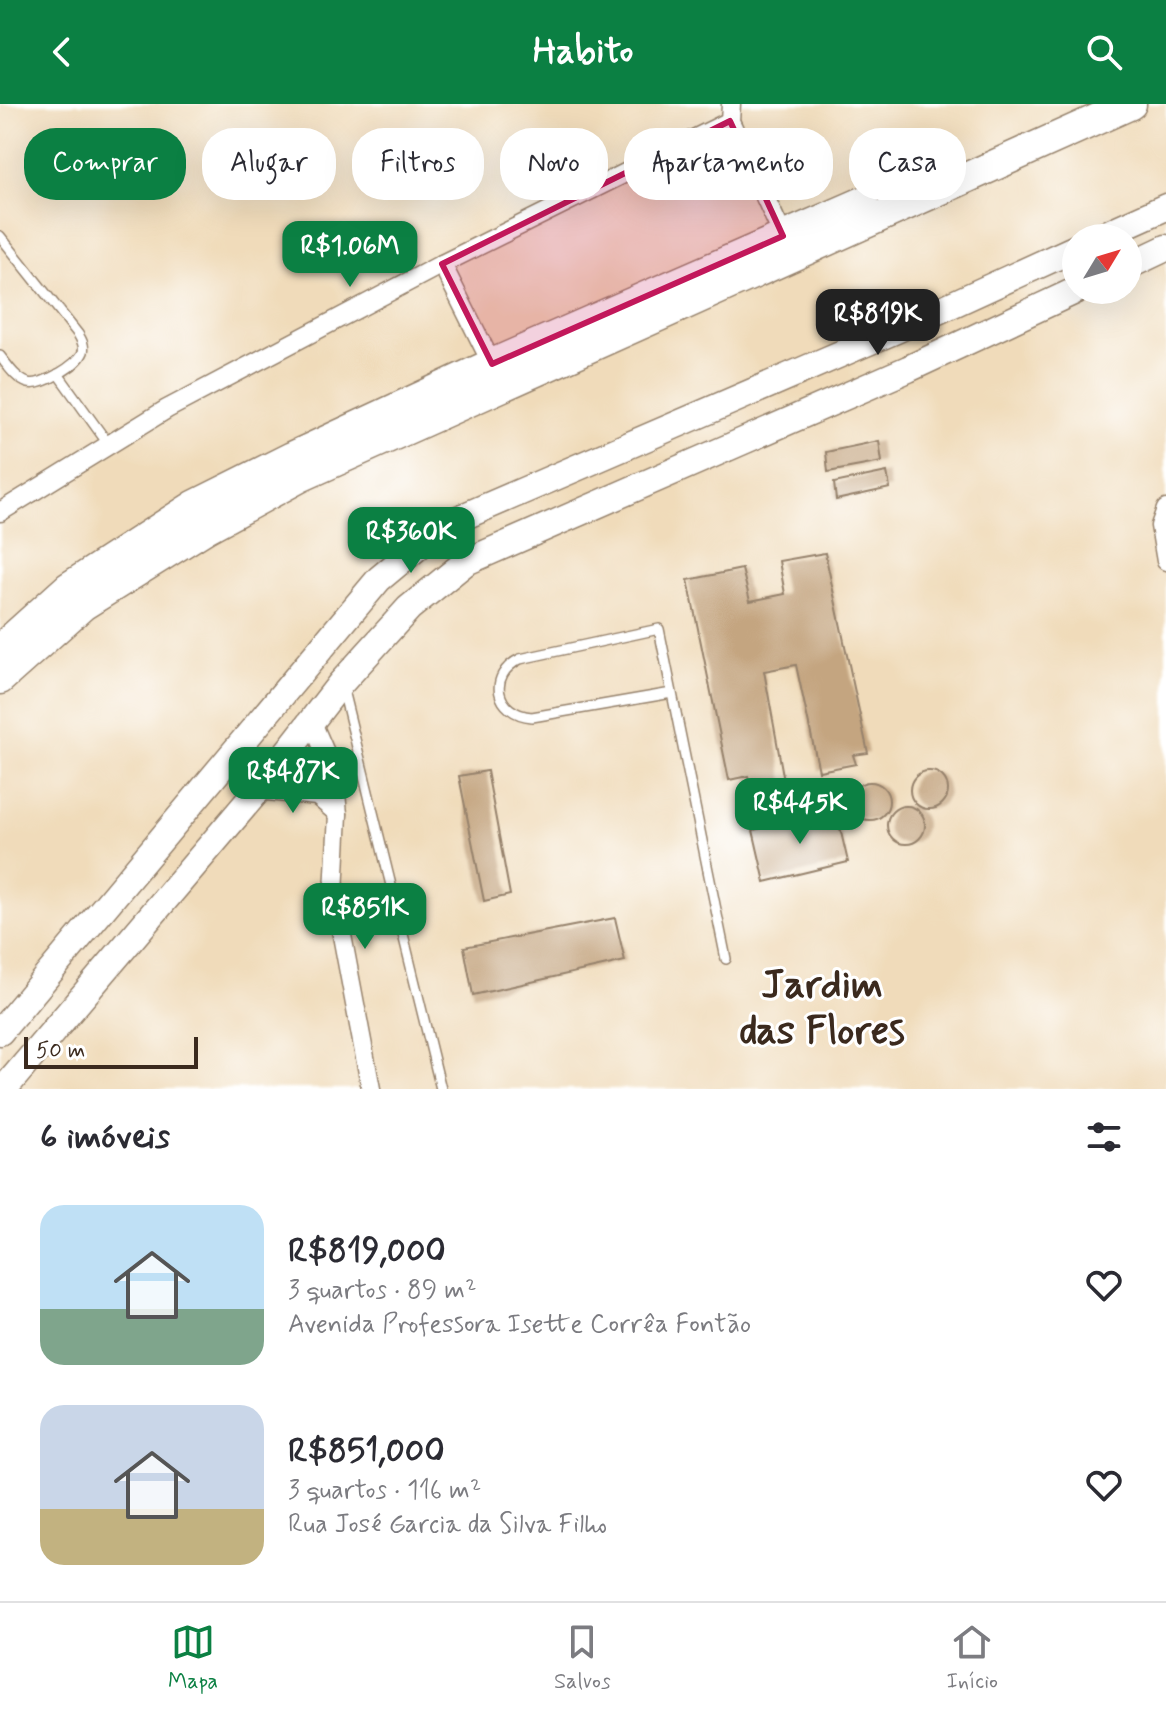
<!DOCTYPE html>
<html lang="pt">
<head>
<meta charset="utf-8">
<style>
  :root { --surface:#fff; --page:#f2f2f3; --text:#2b2b33; --muted:#7c7c81; --line:#e1e1e2; --accent:#0b8043 }
  body { margin:0; font-family:Mynerve,sans-serif; background:var(--page); color:var(--text); height:100vh; display:flex; flex-direction:column; font-size:30px; white-space:nowrap }
  * { box-sizing:border-box; margin:0 }
  p { font-size:26px; color:var(--muted) }
  .icon { flex:none; width:44px; height:44px; fill:none; stroke:currentColor; stroke-width:2; stroke-linecap:round; stroke-linejoin:round }
  .map { position:relative; height:985px; overflow:hidden }
  .panel { display:flex; flex-direction:column; background:var(--surface); flex:1 }
  .panel>* { flex:none }
  .banner { position:absolute; left:24px; top:24px; width:1118px; height:72px; display:flex; gap:16px }
  .needle { width:52px; rotate:52deg }
  .buttons { position:absolute; left:1062px; top:120px; display:grid; gap:16px }
  .buttons a { display:grid; place-items:center; width:80px; height:80px; border-radius:50%; background:var(--surface); box-shadow:0 8px 32px #0002; font-size:40px }
  .scale { position:absolute; left:24px; bottom:20px; width:174px; box-sizing:border-box; padding-left:8px; border:4px solid #3b2a1e; border-top:0; font-size:22px; line-height:28px; white-space:nowrap; color:#3b2a1e; -webkit-text-stroke:6px #fff; paint-order:stroke }
  .price { position:absolute; translate:-50% -68px; padding:0 18px; border-radius:16px; background:var(--accent); color:#fff; font-size:26px; line-height:52px; filter:drop-shadow(0 2px 4px #0008) }
  .price::after { content:''; position:absolute; left:50%; top:48px; width:24px; height:18px; margin-left:-12px; background:inherit; clip-path:polygon(0 0,100% 0,50% 100%) }
  .price.current { background:#222; color:#fff }
  ul { padding:0; list-style:none }
  li { display:flex; align-items:center; gap:24px; height:200px; padding:0 40px }
  li span { display:grid; place-items:center; flex:none; width:224px; height:160px; border-radius:24px; color:#555 }
  li>.icon { margin-inline-start:auto }
  span .icon { width:96px; height:96px; fill:#fffc; stroke-width:1 }
  li b { font-size:34px }
  h2 { display:flex; justify-content:space-between; align-items:center; height:96px; padding:0 40px; font-size:34px }
  .chip { padding:0 28px; border-radius:32px; background:var(--surface); box-shadow:0 8px 32px #0002; font-size:28px; line-height:72px }
  .chip.current { background:var(--accent); color:#fff }
  header { display:flex; justify-content:space-between; align-items:center; height:104px; padding:0 40px; background:var(--accent); color:#fff; font-size:36px; font-weight:700 }
  .menu { display:flex; justify-content:space-around; align-items:center; height:112px; border-top:2px solid var(--line); background:var(--surface); font-size:22px; color:var(--muted) }
  .menu a { display:grid; justify-items:center; gap:4px }
  .menu .current { color:var(--accent) }
  .map>svg:first-child { display:block }
  .building { fill:#c4a580 }
  .lines { fill:none; stroke-linecap:round; stroke-linejoin:round }
  .service-casing { stroke:#96826c; stroke-width:12 }
  .minor-casing { stroke:#96826c; stroke-width:21 }
  .secondary-casing { stroke:#96826c; stroke-width:29 }
  .primary-casing { stroke:#96826c; stroke-width:33 }
  .service { stroke:#fff; stroke-width:9 }
  .minor { stroke:#fff; stroke-width:18 }
  .secondary { stroke:#fff; stroke-width:26 }
  .primary { stroke:#fff; stroke-width:30 }
  .marked { fill:#c2185b; fill-opacity:0.2; stroke:#c2185b; stroke-width:6; stroke-linejoin:round }
  .labels { text-anchor:middle; dominant-baseline:central; stroke-width:6; stroke-linejoin:round; paint-order:stroke }
  .district-label { font-size:40px; font-weight:bold; fill:#3b2a1e; stroke:#fff }
</style>
</head>
<body>
<header><svg class="icon" aria-label="back" viewBox="0 0 24 24"><path d="M15 5l-7 7 7 7"/></svg>Habito<svg class="icon" aria-label="search" viewBox="0 0 24 24"><circle cx="10" cy="10" r="6"/><path d="M15 15l6 6"/></svg></header>
<div class="map">
<svg width="1166" height="985" viewBox="0 0 1166 985">
  <rect width="100%" height="100%" fill="#fff"/>
  <filter id="ink" filterUnits="userSpaceOnUse"><feTurbulence type="fractalNoise" baseFrequency=".0125" numOctaves="2"/><feDisplacementMap in="SourceGraphic" scale="16" xChannelSelector="R" yChannelSelector="G"/><feConvolveMatrix kernelMatrix="1 2 1 2 8 2 1 2 1" color-interpolation-filters="sRGB"/></filter>
  <filter id="wash" filterUnits="userSpaceOnUse"><feTurbulence type="fractalNoise" baseFrequency=".006" numOctaves="4" result="noise"/><feDisplacementMap in="SourceGraphic" scale="32" xChannelSelector="R" yChannelSelector="G"/><feGaussianBlur stdDeviation="1.8" result="paint"/><feColorMatrix in="noise" values="0 0 0 0 0 0 0 0 0 0 0 0 0 0 0 0 0 1.4 0 .05"/><feComposite in="paint" operator="in"/></filter>
  <g filter="url(#wash)">
    <rect width="100%" height="100%" fill="#f0dbba"/>
    <g id="blocks">
      <g class="building">
        <polygon points="879,337 882,358 828,368 826,348"/>
        <polygon points="887,368 890,384 836,396 834,379"/>
        <polygon points="825,449 868,649 853,651 856,660 819,667 796,561 764,567 784,677 751,684 748,672 729,676 688,476 742,465 750,497 785,490 779,457"/>
        <polygon points="487,667 510,791 484,797 459,672"/>
        <circle cx="929" cy="686" r="19"/>
        <circle cx="870" cy="697" r="19"/>
        <circle cx="906" cy="721" r="19"/>
        <polygon points="836,707 848,758 765,778 753,726"/>
        <polygon points="615,814 625,857 473,891 464,843"/>
      </g>
    </g>
  </g>
  <g filter="url(#ink)">
    <use href="#blocks" fill-opacity="0" stroke="#96826c" stroke-width="2"/>
    <g class="lines">
      <defs>
        <g id="service">
          <path d="M0 132 78 230C81 235 85 241 83 248 78 261 41 283 28 279 16 275 8 262 0 252"/>
          <polyline points="58,270 109,341"/>
          <polyline points="343,586 441,985"/>
          <path d="M672 589 532 613C495 610 487 571 520 555L659 525 726 855"/>
        </g>
        <g id="minor">
          <polyline points="731,0 730,17 783,132"/>
          <polyline points="442,160 492,260"/>
          <polyline points="1166,405 1160,422 1166,457"/>
          <polyline points="0,408 167,305 442,160 730,17"/>
          <polyline points="311,616 334,669 338,710 334,789 371,985"/>
          <polyline points="258,686 317,692 338,710"/>
        </g>
        <g id="secondary">
          <polyline points="1097,134 1166,103"/>
          <polyline points="1128,162 1166,144"/>
          <polyline points="0,928 379,475 444,421 896,226 1076,144"/>
          <polyline points="4,985 258,686 341,579 409,504 466,458 908,265 1077,186"/>
        </g>
        <g id="primary">
          <polyline points="0,545 69,483 194,402 292,353 492,260 863,98"/>
          <polyline points="0,575 83,501 206,424 300,373 1131,0"/>
        </g>
      </defs>
      <use href="#service" class="service-casing"/>
      <use href="#minor" class="minor-casing"/>
      <use href="#secondary" class="secondary-casing"/>
      <use href="#primary" class="primary-casing"/>
      <use href="#service" class="service"/>
      <use href="#minor" class="minor"/>
      <use href="#secondary" class="secondary"/>
      <use href="#primary" class="primary"/>
    </g>
  </g>
  <path class="marked" d="M730 17 783 132 492 260 442 160Z"/>
  <g class="labels">
    <g class="district-label">
      <text x="822" y="882">Jardim<tspan x="822" dy="46">das Flores</tspan></text>
    </g>
  </g>
</svg>
<div class="buttons">
<a><svg class="needle" viewBox="-14 -14 28 28"><path d="M0-13l5 13h-10z" fill="#e53935"/><path d="M0 13l5-13h-10z" fill="#7c7c81"/></svg></a>
</div>
<div class="scale">50 m</div>
<b class="price" style="left:350px;top:185px">R$1.06M</b>
<b class="price current" style="left:878px;top:253px">R$819K</b>
<b class="price" style="left:411px;top:471px">R$360K</b>
<b class="price" style="left:293px;top:711px">R$487K</b>
<b class="price" style="left:800px;top:742px">R$445K</b>
<b class="price" style="left:365px;top:847px">R$851K</b>
<div class="banner">
<a class="chip current">Comprar</a>
<a class="chip">Alugar</a>
<a class="chip">Filtros</a>
<a class="chip">Novo</a>
<a class="chip">Apartamento</a>
<a class="chip">Casa</a>
</div>
</div>
<section class="panel">
<h2>6 imóveis<svg class="icon" aria-label="filters" viewBox="0 0 24 24"><path d="M4 7h16M4 17h16"/><circle cx="9" cy="7" r="2"/><circle cx="15" cy="17" r="2"/></svg></h2>
<ul>
<li><span style="background:linear-gradient(#bfe0f5 65%,#7fa58c 0)"><svg class="icon" aria-label="home" viewBox="0 0 24 24"><path d="M3 11l9-7 9 7M6 9v11h12V9"/></svg></span><div><b>R$819,000</b><p>3 quartos · 89 m²</p><p>Avenida Professora Isette Corrêa Fontão</p></div><svg class="icon" aria-label="heart" viewBox="0 0 24 24"><path d="M12 20l-8-8c-3-5 5-10 8-4 3-6 11-1 8 4z"/></svg></li>
<li><span style="background:linear-gradient(#c9d6e8 65%,#c2b280 0)"><svg class="icon" aria-label="home" viewBox="0 0 24 24"><path d="M3 11l9-7 9 7M6 9v11h12V9"/></svg></span><div><b>R$851,000</b><p>3 quartos · 116 m²</p><p>Rua José Garcia da Silva Filho</p></div><svg class="icon" aria-label="heart" viewBox="0 0 24 24"><path d="M12 20l-8-8c-3-5 5-10 8-4 3-6 11-1 8 4z"/></svg></li>
</ul>
</section>
<nav class="menu">
<a class="current"><svg class="icon" aria-label="map" viewBox="0 0 24 24"><path d="M3 6l6-2 6 2 6-2v14l-6 2-6-2-6 2zM9 4v14M15 6v14"/></svg>Mapa</a>
<a><svg class="icon" aria-label="saved" viewBox="0 0 24 24"><path d="M7 4h10v16l-5-4-5 4z"/></svg>Salvos</a>
<a><svg class="icon" aria-label="home" viewBox="0 0 24 24"><path d="M3 11l9-7 9 7M6 9v11h12V9"/></svg>Início</a>
</nav>
</body>
</html>
